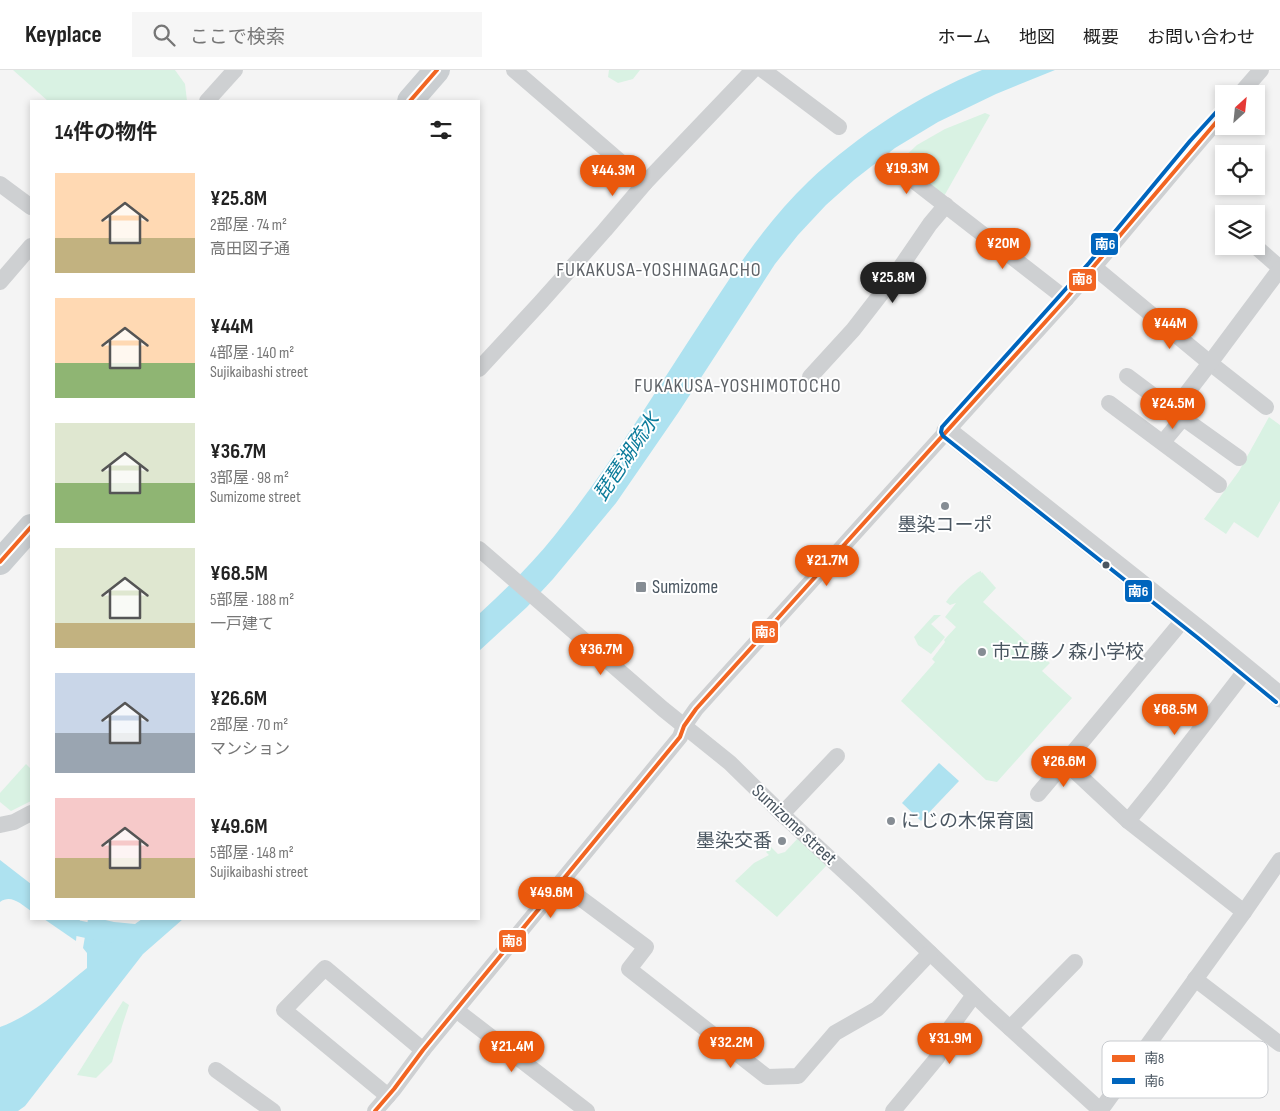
<!DOCTYPE html>
<html lang="ja">
<head>
<meta charset="utf-8">
<style>
  :root { --surface:#fff; --page:#f6f6f6; --text:#222; --muted:#767676; --line:#e0e0e0; --accent:#ea580c }
  body { margin:0; font-family:"Sofia Sans Condensed","Noto Sans JP",sans-serif; background:var(--page); color:var(--text); height:100vh; display:flex; flex-direction:column; font-size:19px; white-space:nowrap }
  * { box-sizing:border-box; margin:0 }
  p { font-size:16px; color:var(--muted) }
  .icon { flex:none; width:28px; height:28px; fill:none; stroke:currentColor; stroke-width:2; stroke-linecap:round; stroke-linejoin:round }
  .map { position:relative; flex:1; overflow:hidden }
  .panel { position:absolute; left:30px; top:30px; width:450px; height:820px; display:flex; flex-direction:column; background:var(--surface); border-radius:0px; box-shadow:0 2px 8px #0003 }
  .panel>* { flex:none }
  .needle { width:32px; rotate:27deg }
  .controls { position:absolute; left:1215px; top:15px; display:grid; gap:10px }
  .controls a { display:grid; place-items:center; width:50px; height:50px; border-radius:0px; background:var(--surface); box-shadow:0 2px 8px #0003; font-size:25px }
  .price { position:absolute; translate:-50% -42px; padding:0 11px; border-radius:18px; background:var(--accent); color:#fff; font-size:16px; line-height:32px; filter:drop-shadow(0 1px 2px #0008) }
  .price::after { content:''; position:absolute; left:50%; top:30px; width:15px; height:11px; margin-left:-8px; background:inherit; clip-path:polygon(0 0,100% 0,50% 100%) }
  .price.current { background:#222; color:#fff }
  ul { padding:0; list-style:none }
  li { display:flex; align-items:center; gap:15px; height:125px; padding:0 25px }
  li span { display:grid; place-items:center; flex:none; width:140px; height:100px; border-radius:0px; color:#555 }
  li>.icon { margin-inline-start:auto }
  span .icon { width:60px; height:60px; fill:#fffc; stroke-width:1 }
  li b { font-size:21px }
  h2 { display:flex; justify-content:space-between; align-items:center; height:60px; padding:0 25px; font-size:21px }
  header { display:flex; align-items:center; gap:30px; box-sizing:border-box; height:70px; padding:0 25px; background:var(--surface); border-bottom:1px solid var(--line) }
  header strong { font-size:24px }
  nav { display:flex; gap:28px; margin-inline-start:auto; font-size:18px }
  .search { width:350px; height:45px; background:var(--page); display:flex; align-items:center; gap:12px; box-sizing:border-box; padding:0 18px; border-radius:0px; color:var(--muted); font-size:19px }
  .map>svg:first-child { display:block }
  .green { fill:#d9f2e3 }
  .water { fill:#aee2f0 }
  .lines { fill:none; stroke-linecap:round; stroke-linejoin:round }
  .canal { stroke:#aee2f0; stroke-width:16 }
  .minor { stroke:#ced0d2; stroke-width:16 }
  .tertiary { stroke:#ced0d2; stroke-width:21 }
  .primary { stroke:#caced1; stroke-width:26 }
  .bus-1-casing { stroke:#fff; stroke-width:8 }
  .bus-2-casing { stroke:#fff; stroke-width:8 }
  .bus-1 { stroke:#f26522; stroke-width:4 }
  .bus-2 { stroke:#0065bd; stroke-width:4 }
  .poi-dot { fill:#868d94; stroke:#fff; stroke-width:2 }
  .bus-dot { fill:#4a5661; stroke:#fff; stroke-width:2 }
  .labels { text-anchor:middle; dominant-baseline:central; stroke-width:4; stroke-linejoin:round; paint-order:stroke }
  .poi-label { font-size:19px; fill:#4a5661; stroke:#fff; text-anchor:start }
  .street-label { font-size:19px; fill:#4a5661; stroke:#fff }
  .neighbourhood-label { font-size:20px; letter-spacing:1px; fill:#5f6368; stroke:#fff }
  .water-label { font-size:20px; font-style:italic; fill:#0c7c9b; stroke:#fff }
  .key { fill:#fff; stroke:#c9ccd0; stroke-width:1 }
  .key-label { font-size:14px; fill:#4a5661 }
  .line-badge { stroke:#fff; stroke-width:2 }
  .badge-label { font-size:14px; text-anchor:middle; font-weight:bold; fill:#fff }
</style>
</head>
<body>
<header>
<strong>Keyplace</strong>
<div class="search"><svg class="icon" aria-label="search" viewBox="0 0 24 24"><circle cx="10" cy="10" r="6"/><path d="M15 15l6 6"/></svg>ここで検索</div>
<nav><a>ホーム</a><a>地図</a><a>概要</a><a>お問い合わせ</a></nav>
</header>
<div class="map">
<svg width="1280" height="1041" viewBox="0 0 1280 1041">
  <rect width="100%" height="100%" fill="#f4f4f4"/>
  <g class="green">
    <polygon points="13,0 175,0 185,14 187,31 48,31"/>
    <polygon points="609,0 640,0 633,9 618,13 608,7"/>
    <polygon points="985,43 990,45 943,128 898,93 917,75 945,59"/>
    <polygon points="1269,347 1280,355 1280,431 1258,468 1234,452 1226,464 1204,449 1239,401"/>
    <path d="M981 501V503L982 502 996 518 983 532 1050 593 1042 601 1072 628 997 712 986 710 901 631 935 592 932 589 945 572 944 570 956 557 945 547 956 533 950 535 946 532C952 523 971 504 981 501Z"/>
    <polygon points="934,545 941,545 931,554 945,567 931,584 918,575 914,567"/>
    <polygon points="26,694 31,699 31,731 11,741 0,732 0,723"/>
    <polygon points="799,767 828,794 777,847 735,811 754,793 769,785 766,782 771,777 778,784 785,782"/>
    <polygon points="123,931 129,935 122,956 112,992 96,1008 77,1005"/>
  </g>
  <g class="water">
    <path d="M982 0H1055L996 24 938 52 895 78 854 110 826 135 798 165 775 194 678 343 616 433 553 509 527 537 479 581V544C505 520 532 494 555 465 603 405 644 340 686 275 723 219 759 159 808 112 859 64 918 26 982 0Z"/>
    <polygon points="939,693 959,711 921,751 902,733"/>
    <path d="M0 790 31 814V841C21 834 11 824 0 832Z"/>
    <polygon points="44,849 78,849 76,871"/>
    <path d="M88 849H101L114 852 135 854 142 849H183L143 884 25 1036 18 1041H0V957C33 945 60 920 87 898V883L83 878Z"/>
  </g>
  <g class="lines">
    <polyline class="canal" points="64,849 77,858 109,865"/>
    <g class="minor">
      <polyline points="514,0 645,113"/>
      <polyline points="763,0 839,57"/>
      <polyline points="1240,24 1261,0"/>
      <polyline points="207,31 235,0"/>
      <polyline points="887,90 1066,229"/>
      <polyline points="0,114 31,137"/>
      <polyline points="1255,176 1280,198"/>
      <polyline points="1094,197 1210,293 1266,337"/>
      <polyline points="0,212 31,176"/>
      <polyline points="479,299 540,233 605,160 645,113 753,0"/>
      <polyline points="1127,306 1183,348 1239,388"/>
      <polyline points="810,307 853,260 891,211 930,154 946,135"/>
      <polyline points="1109,333 1219,415"/>
      <polyline points="1173,341 1210,293 1280,199"/>
      <polyline points="1163,372 1183,348"/>
      <polyline points="479,479 663,639 730,693 782,744 864,820 989,939 1101,1041"/>
      <polyline points="1184,549 1065,692 1128,751 1244,842"/>
      <polyline points="1038,724 1065,692"/>
      <polyline points="782,744 837,686"/>
      <polyline points="1128,751 1158,714 1246,600"/>
      <polyline points="0,755 14,752 31,743"/>
      <polyline points="560,813 646,877 629,899 767,1007 798,1006 835,963 877,939 930,883"/>
      <polyline points="1195,909 1280,974"/>
      <polyline points="456,940 587,1041"/>
      <polyline points="1010,958 1075,892"/>
      <polyline points="216,1000 273,1041"/>
      <polyline points="388,1026 284,940 325,898 423,980"/>
      <path d="M375 1041 394 1019 423 980 680 667 684 656 696 639 1066 229C1120 168 1170 104 1224 43"/>
      <polyline points="893,1041 937,988 950,958 974,925"/>
      <polyline points="1100,1041 1244,842 1280,790"/>
    </g>
    <polyline class="tertiary" points="947,361 1202,563 1280,627"/>
    <g class="primary">
      <polyline points="410,31 437,0"/>
      <polyline points="0,492 31,457"/>
    </g>
    <defs>
      <g id="bus-1">
        <polyline points="410,31 437,0"/>
        <polyline points="0,492 31,457"/>
        <polyline points="375,1041 394,1019 423,980 680,667 684,656 696,639 1066,229 1224,43"/>
      </g>
      <polyline id="bus-2" points="1219,39 1190,71 1089,193 942,357 941,362 943,366 1198,568 1276,632"/>
    </defs>
    <use href="#bus-1" class="bus-1-casing"/>
    <use href="#bus-2" class="bus-2-casing"/>
    <use href="#bus-1" class="bus-1"/>
    <use href="#bus-2" class="bus-2"/>
  </g>
  <g class="poi-dot">
    <circle cx="945" cy="436" r="5"/>
    <rect x="635" y="511" width="12" height="12" rx="2.5"/>
    <circle cx="982" cy="582" r="5"/>
    <circle cx="891" cy="751" r="5"/>
    <circle cx="782" cy="771" r="5"/>
  </g>
  <circle class="bus-dot" cx="1106" cy="495" r="4.5"/>
  <g class="labels">
    <g class="poi-label">
      <text x="945" y="455" text-anchor="middle">墨染コーポ</text>
      <text x="652" y="517">Sumizome</text>
      <text x="992" y="582">市立藤ノ森小学校</text>
      <text x="901" y="751">にじの木保育園</text>
      <text x="772" y="771" text-anchor="end">墨染交番</text>
    </g>
    <g class="street-label">
      <text transform="translate(794 755) rotate(43)">Sumizome street</text>
    </g>
    <g class="neighbourhood-label">
      <text x="659" y="200">FUKAKUSA-YOSHINAGACHO</text>
      <text x="738" y="316">FUKAKUSA-YOSHIMOTOCHO</text>
    </g>
    <g class="water-label">
      <text transform="translate(627 387) rotate(-56)">琵琶湖疏水</text>
    </g>
  </g>
  <rect x="1102" y="971" width="166" height="57" rx="8" class="key"/>
  <rect x="1112" y="985" width="23" height="7" fill="#f26522"/>
  <rect x="1112" y="1008" width="23" height="6" fill="#0065bd"/>
  <g class="key-label">
    <text x="1144" y="993">南8</text>
    <text x="1144" y="1016">南6</text>
  </g>
  <g class="line-badge">
    <rect x="1090" y="162" width="29" height="24" rx="5" fill="#0065bd"/>
    <rect x="1068" y="198" width="29" height="24" rx="5" fill="#f26522"/>
    <rect x="1124" y="509" width="29" height="24" rx="5" fill="#0065bd"/>
    <rect x="751" y="550" width="28" height="24" rx="5" fill="#f26522"/>
    <rect x="498" y="859" width="29" height="24" rx="5" fill="#f26522"/>
  </g>
  <g class="badge-label">
    <text x="1105" y="179">南6</text>
    <text x="1082" y="214">南8</text>
    <text x="1138" y="526">南6</text>
    <text x="765" y="567">南8</text>
    <text x="512" y="876">南8</text>
  </g>
</svg>
<div class="controls">
<a><svg class="needle" viewBox="-14 -14 28 28"><path d="M0-13l5 13h-10z" fill="#e53935"/><path d="M0 13l5-13h-10z" fill="#767676"/></svg></a>
<a><svg class="icon" aria-label="locate" viewBox="0 0 24 24"><circle cx="12" cy="12" r="6"/><path d="M12 2v4M12 18v4M2 12h4M18 12h4"/></svg></a>
<a><svg class="icon" aria-label="layers" viewBox="0 0 24 24"><path d="M12 4l9 5-9 5-9-5zM3 14l9 5 9-5"/></svg></a>
</div>
<b class="price" style="left:907px;top:125px">¥19.3M</b>
<b class="price" style="left:613px;top:127px">¥44.3M</b>
<b class="price" style="left:1003px;top:200px">¥20M</b>
<b class="price current" style="left:893px;top:234px">¥25.8M</b>
<b class="price" style="left:1170px;top:280px">¥44M</b>
<b class="price" style="left:1173px;top:360px">¥24.5M</b>
<b class="price" style="left:827px;top:517px">¥21.7M</b>
<b class="price" style="left:601px;top:606px">¥36.7M</b>
<b class="price" style="left:1175px;top:666px">¥68.5M</b>
<b class="price" style="left:1064px;top:718px">¥26.6M</b>
<b class="price" style="left:551px;top:849px">¥49.6M</b>
<b class="price" style="left:950px;top:995px">¥31.9M</b>
<b class="price" style="left:731px;top:999px">¥32.2M</b>
<b class="price" style="left:512px;top:1003px">¥21.4M</b>
<section class="panel">
<h2>14件の物件<svg class="icon" aria-label="filters" viewBox="0 0 24 24"><path d="M4 7h16M4 17h16"/><circle cx="9" cy="7" r="2"/><circle cx="15" cy="17" r="2"/></svg></h2>
<ul>
<li><span style="background:linear-gradient(#ffd9b3 65%,#c2b280 0)"><svg class="icon" aria-label="home" viewBox="0 0 24 24"><path d="M3 11l9-7 9 7M6 9v11h12V9"/></svg></span><div><b>¥25.8M</b><p>2部屋 · 74 m²</p><p>高田図子通</p></div></li>
<li><span style="background:linear-gradient(#ffd9b3 65%,#8fb573 0)"><svg class="icon" aria-label="home" viewBox="0 0 24 24"><path d="M3 11l9-7 9 7M6 9v11h12V9"/></svg></span><div><b>¥44M</b><p>4部屋 · 140 m²</p><p>Sujikaibashi street</p></div></li>
<li><span style="background:linear-gradient(#dfe7d0 60%,#8fb573 0)"><svg class="icon" aria-label="home" viewBox="0 0 24 24"><path d="M3 11l9-7 9 7M6 9v11h12V9"/></svg></span><div><b>¥36.7M</b><p>3部屋 · 98 m²</p><p>Sumizome street</p></div></li>
<li><span style="background:linear-gradient(#dfe7d0 75%,#c2b280 0)"><svg class="icon" aria-label="home" viewBox="0 0 24 24"><path d="M3 11l9-7 9 7M6 9v11h12V9"/></svg></span><div><b>¥68.5M</b><p>5部屋 · 188 m²</p><p>一戸建て</p></div></li>
<li><span style="background:linear-gradient(#c9d6e8 60%,#9aa5b1 0)"><svg class="icon" aria-label="home" viewBox="0 0 24 24"><path d="M3 11l9-7 9 7M6 9v11h12V9"/></svg></span><div><b>¥26.6M</b><p>2部屋 · 70 m²</p><p>マンション</p></div></li>
<li><span style="background:linear-gradient(#f6c9c9 60%,#c2b280 0)"><svg class="icon" aria-label="home" viewBox="0 0 24 24"><path d="M3 11l9-7 9 7M6 9v11h12V9"/></svg></span><div><b>¥49.6M</b><p>5部屋 · 148 m²</p><p>Sujikaibashi street</p></div></li>
</ul>
</section>
</div>
</body>
</html>
